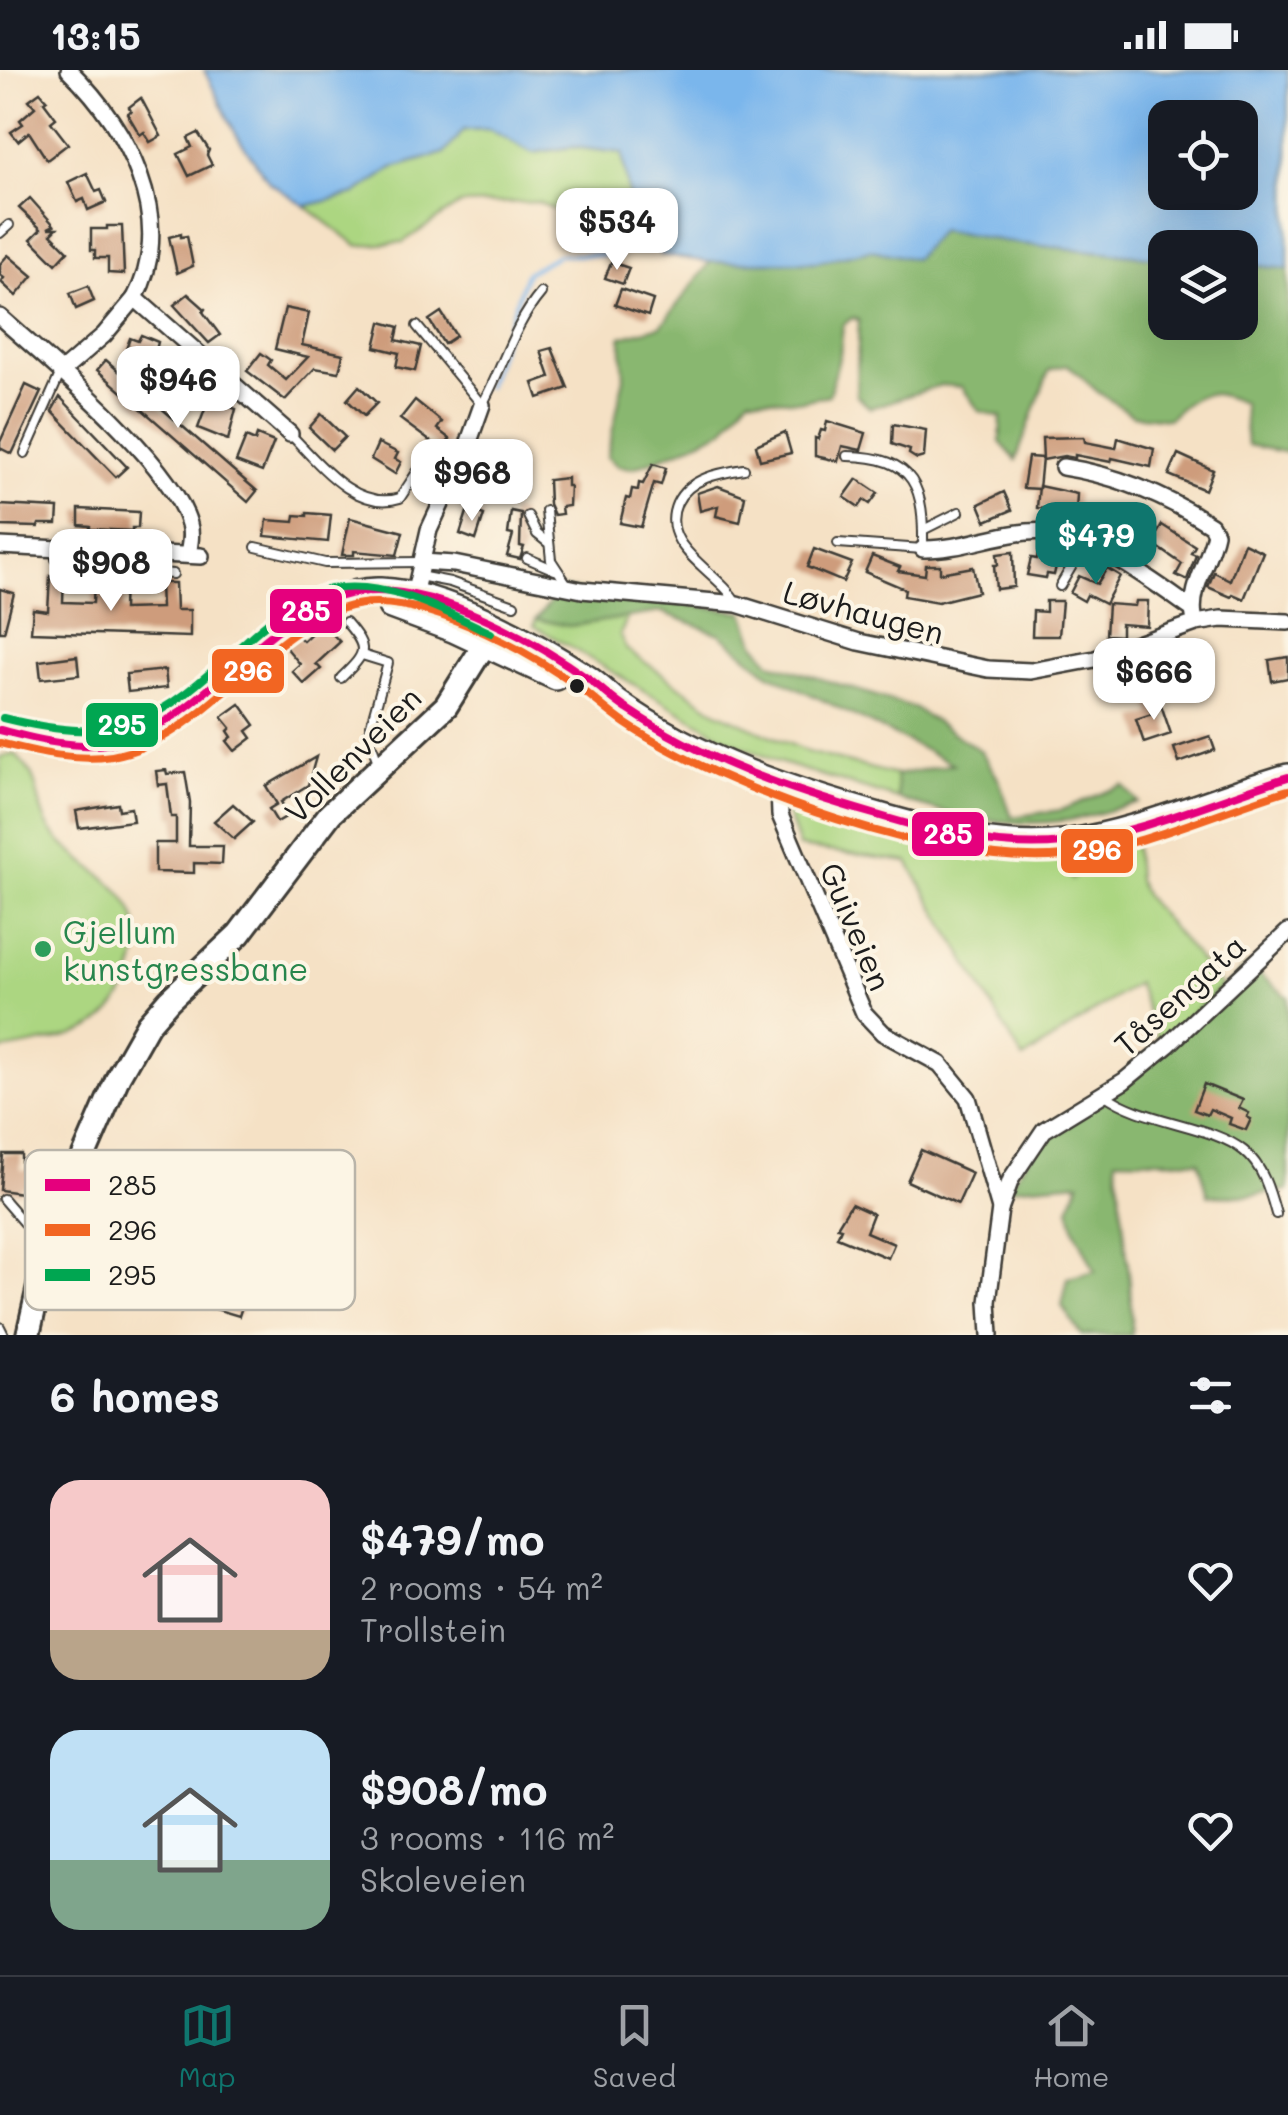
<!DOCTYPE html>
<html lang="en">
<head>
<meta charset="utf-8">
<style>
  :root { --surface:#171b24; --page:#20242c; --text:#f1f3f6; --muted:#9ea1a6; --line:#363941; --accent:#0f766e }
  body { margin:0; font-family:Mali,sans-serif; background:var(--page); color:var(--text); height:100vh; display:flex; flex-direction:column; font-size:38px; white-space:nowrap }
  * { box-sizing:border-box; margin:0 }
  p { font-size:32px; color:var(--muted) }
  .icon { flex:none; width:55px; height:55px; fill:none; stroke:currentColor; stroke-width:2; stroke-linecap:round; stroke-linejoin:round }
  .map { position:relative; height:1265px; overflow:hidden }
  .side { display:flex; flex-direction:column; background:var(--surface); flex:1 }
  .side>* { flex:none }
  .controls { position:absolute; left:1148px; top:30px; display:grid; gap:20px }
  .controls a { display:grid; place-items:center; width:110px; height:110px; border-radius:20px; background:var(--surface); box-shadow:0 10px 40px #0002; font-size:50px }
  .price { position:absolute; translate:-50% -85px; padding:0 22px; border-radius:20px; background:#fff; color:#222; font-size:32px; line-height:65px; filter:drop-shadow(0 2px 5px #0008) }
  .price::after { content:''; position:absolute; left:50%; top:60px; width:30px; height:22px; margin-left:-15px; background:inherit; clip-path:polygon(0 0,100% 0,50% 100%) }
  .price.active { background:var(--accent); color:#fff }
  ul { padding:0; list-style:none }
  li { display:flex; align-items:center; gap:30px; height:250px; padding:0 50px }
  li span { display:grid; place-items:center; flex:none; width:280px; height:200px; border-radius:30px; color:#555 }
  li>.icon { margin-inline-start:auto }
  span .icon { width:120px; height:120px; fill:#fffc; stroke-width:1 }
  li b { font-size:42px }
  h2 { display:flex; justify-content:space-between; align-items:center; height:120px; padding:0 50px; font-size:42px }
  .status { display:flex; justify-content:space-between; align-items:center; height:70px; padding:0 50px; background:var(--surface); direction:ltr }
  .status svg { height:28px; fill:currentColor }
  .dock { display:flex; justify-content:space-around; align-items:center; height:140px; border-top:2px solid var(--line); background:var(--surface); font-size:28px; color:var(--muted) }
  .dock a { display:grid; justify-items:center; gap:5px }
  .dock .active { color:var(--accent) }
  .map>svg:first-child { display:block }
  .green { fill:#acd681; stroke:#64794e; stroke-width:2.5 }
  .forest { fill:#89b76f; stroke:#526a46; stroke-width:2.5 }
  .water { fill:#7ab6ec; stroke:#4b6984; stroke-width:2.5; fill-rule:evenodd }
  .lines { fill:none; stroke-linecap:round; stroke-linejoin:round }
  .stream { stroke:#7ab6ec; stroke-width:4 }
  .building { fill:#ce9c7c }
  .lane-casing { stroke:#3d3a35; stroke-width:12 }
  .street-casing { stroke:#3d3a35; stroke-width:20 }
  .secondary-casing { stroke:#3d3a35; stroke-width:28 }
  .primary-casing { stroke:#3d3a35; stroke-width:30 }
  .lane { stroke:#fff; stroke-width:8 }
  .street { stroke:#fff; stroke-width:15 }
  .secondary { stroke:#fff; stroke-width:22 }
  .primary { stroke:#fff; stroke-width:25 }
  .bus-1-casing { stroke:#fcf5e5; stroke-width:15 }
  .bus-2-casing { stroke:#fcf5e5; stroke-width:15 }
  .bus-3-casing { stroke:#fcf5e5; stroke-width:15 }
  .bus-1 { stroke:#e5007d; stroke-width:8 }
  .bus-2 { stroke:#f26522; stroke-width:8 }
  .bus-3 { stroke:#00a651; stroke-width:8 }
  .bus-dot { fill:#1c1c1c; stroke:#fcf5e5; stroke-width:4 }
  .leisure-dot { fill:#2e9e5b; stroke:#fcf5e5; stroke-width:4 }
  .labels { text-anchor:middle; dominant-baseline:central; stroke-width:8; stroke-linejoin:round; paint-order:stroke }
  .street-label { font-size:32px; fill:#1c1c1c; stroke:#fcf5e5 }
  .leisure-label { font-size:32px; fill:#27864d; stroke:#fcf5e5; text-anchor:start }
  .key { fill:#fcf5e5; stroke:#b9b4a9; stroke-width:2.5 }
  .key-label { font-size:28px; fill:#1c1c1c }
  .line-badge { stroke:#fcf5e5; stroke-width:4 }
  .badge-label { font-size:28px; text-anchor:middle; font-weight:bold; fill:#fff }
</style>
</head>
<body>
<div class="status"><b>13:15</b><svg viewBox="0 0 49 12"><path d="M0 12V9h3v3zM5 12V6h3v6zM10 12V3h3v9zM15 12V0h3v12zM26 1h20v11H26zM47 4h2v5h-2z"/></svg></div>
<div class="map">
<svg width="1288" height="1265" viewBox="0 0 1288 1265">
  <rect width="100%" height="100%" fill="#fcf5e5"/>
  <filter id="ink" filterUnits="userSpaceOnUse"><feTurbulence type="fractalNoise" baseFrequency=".01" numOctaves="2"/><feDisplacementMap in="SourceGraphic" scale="20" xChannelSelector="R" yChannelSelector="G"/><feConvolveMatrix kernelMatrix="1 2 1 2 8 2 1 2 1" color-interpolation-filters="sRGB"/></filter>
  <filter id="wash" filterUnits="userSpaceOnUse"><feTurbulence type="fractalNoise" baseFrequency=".0048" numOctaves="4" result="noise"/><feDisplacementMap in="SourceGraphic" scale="40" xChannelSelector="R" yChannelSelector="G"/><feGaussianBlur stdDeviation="2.25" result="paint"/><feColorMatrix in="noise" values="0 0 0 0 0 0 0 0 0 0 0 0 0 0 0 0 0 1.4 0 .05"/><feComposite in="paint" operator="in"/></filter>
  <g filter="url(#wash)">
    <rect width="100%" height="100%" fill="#f5e1c5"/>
    <g class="green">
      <polygon points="489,59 533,83 572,77 622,83 632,145 614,168 538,132 460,134 403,172 358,176 305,136 355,124 393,98 445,83 464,60"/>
      <polygon points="628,547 620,565 626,579 717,642 808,682 896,705 898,729 775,691 729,670 534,556 536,549 569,556"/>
      <path d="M16 684C20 690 26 696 30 702 40 719 38 742 50 759 72 791 115 805 132 840 140 857 139 883 133 900 112 971 62 967 0 981V687Z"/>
      <polygon points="782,728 1053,782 1072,810 1102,774 1134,765 1137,810 1145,826 1221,916 1160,974 1137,913 1023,989 908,792 799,777"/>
    </g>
    <g class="forest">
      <path d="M940 160 1022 174 1165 188V252H1240V194L1288 199V383L1247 375 1243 333C1205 317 1198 322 1168 349L1133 345 1098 322 1068 295 1049 300 1016 390 1000 372 1001 347 979 341 962 317 941 315 870 338 856 325 859 250 852 248 843 255 840 284 829 325 802 331 749 327 723 360 680 380 633 398 618 396 607 387 624 307 621 267 661 256 710 192H816L871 180 914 189Z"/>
      <path d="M562 518 744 542 755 573 771 593 914 638 981 681 999 710 1012 747 1061 740 1123 715 1138 732C1115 738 1092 747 1069 750 1010 758 954 747 898 729L896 705 953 694 769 604 720 564 662 542 569 556 536 549Z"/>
      <polygon points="1248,895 1288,927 1288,1120 1246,1126 1208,1125 1199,1091 1116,1089 1130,1212 1132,1265 1081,1265 1062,1236 1068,1208 1095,1201 1075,1160 1069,1138 1080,1112 1008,1118 1048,1058 1132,1002"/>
    </g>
    <path class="water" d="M204 0H1288V199L1240 194V178H1165V188L1022 174 940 160 914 189 871 180 816 192H710L661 185 632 145 622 83 572 77 533 83 489 59 464 60 445 83 393 98 355 124 305 136 269 112 236 64ZM1165 48H1240V122H1165Z"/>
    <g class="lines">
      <polyline class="stream" points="487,317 526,203 558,185 605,185 642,158"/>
    </g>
    <g id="blocks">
      <g class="building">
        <polygon points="40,22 47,30 44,32 56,48 51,52 68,74 47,90 29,62 18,71 11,62 23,54 20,50 35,37 29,30"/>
        <polygon points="141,28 161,66 150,72 144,62 140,65 127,43 131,41 129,37"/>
        <polygon points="198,63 209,80 207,85 212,95 189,106 178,84 192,77 188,68"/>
        <polygon points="87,103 96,122 101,120 106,132 88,140 84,129 77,132 68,112"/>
        <polygon points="30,128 54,155 48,158 57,158 51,164 68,181 56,194 31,169 41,159 19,138"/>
        <polygon points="107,156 122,156 124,204 108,203 108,188 95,188 95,180 91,180 91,159 107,159"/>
        <polygon points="181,164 181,167 187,166 193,196 177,203 169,167"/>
        <polygon points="8,185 33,206 16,226 1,212 4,208 0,205 0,194"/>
        <polygon points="611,192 629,198 623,214 605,208"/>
        <polygon points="88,216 94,231 76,239 70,223"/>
        <polygon points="621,219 653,230 648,246 615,235"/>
        <polygon points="188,224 205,239 203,242 220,265 209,273 174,235"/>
        <polygon points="285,238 309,243 302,275 343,284 339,302 315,298 285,330 247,301 261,283 271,290 268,295 286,310 308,287 275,279"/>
        <polygon points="441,242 456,266 444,274 429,250"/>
        <polygon points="381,252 399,257 396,270 421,276 415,301 396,297 399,283 375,277"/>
        <polygon points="141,265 158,272 155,284 158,285 154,298 149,296 147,303 121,293 130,268 138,271"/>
        <polygon points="552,278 568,318 538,328 533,313 550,307 541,281"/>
        <polygon points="106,290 257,421 248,432 97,300"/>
        <polygon points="169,301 195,311 193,317 197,318 190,337 160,326"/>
        <polygon points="26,315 41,322 12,384 0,378 0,372"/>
        <polygon points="359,316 377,333 364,346 347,330"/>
        <polygon points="60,327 127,397 116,407 52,341"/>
        <polygon points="415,330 442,352 437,359 450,369 442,380 400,349"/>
        <polygon points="217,332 236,339 228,370 198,358 207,334 215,337"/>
        <polygon points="321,344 345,367 332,380 309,358"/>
        <polygon points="827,351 866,363 861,380 842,376 838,391 815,386 815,368 818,369 821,360 825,361"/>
        <polygon points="893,354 926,360 924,387 917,389 909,384 910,380 892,374"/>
        <polygon points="785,362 791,383 760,390 756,375"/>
        <polygon points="257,365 274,372 262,402 236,392 246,367 255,371"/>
        <polygon points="1084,367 1085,372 1116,378 1118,368 1154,379 1151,397 1112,388 1111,392 1075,385 1075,388 1064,386 1043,390 1042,368"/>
        <polygon points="378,373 398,383 395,389 401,392 395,404 371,389"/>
        <polygon points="1178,384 1213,400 1205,420 1169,405"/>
        <polygon points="1028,387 1042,388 1039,419 1023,418"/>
        <polygon points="653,394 666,398 661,415 654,413 641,457 620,453 626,428 630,429 632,419 638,420 639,413 643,414"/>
        <polygon points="567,408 567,416 570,416 569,436 561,437 562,444 554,445 549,434 548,410"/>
        <polygon points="857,409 878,423 870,434 864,430 859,437 844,427"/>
        <polygon points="718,416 745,426 740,452 716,446 718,436 700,441 697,423"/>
        <polygon points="1039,416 1077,424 1076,442 1037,438"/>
        <polygon points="1004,422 1012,440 986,451 979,434"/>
        <polygon points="0,435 58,438 57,454 39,454 38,457 0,456"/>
        <polygon points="79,439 139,442 138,458 132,458 132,461 90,459 90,456 79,455"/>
        <polygon points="468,439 484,445 476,470 460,464"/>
        <polygon points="1106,439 1130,449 1126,467 1099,459 1096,466 1084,460 1087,452 1099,456"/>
        <polygon points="511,441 521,443 520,476 524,477 520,489 507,486 513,465 508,464"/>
        <polygon points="307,443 331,445 328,472 265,466 267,450 294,452 295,445 307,446"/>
        <polygon points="350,448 403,462 397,485 354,481 354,485 342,485"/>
        <polygon points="1162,455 1195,476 1191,483 1196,485 1187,510 1176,505 1182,494 1152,473"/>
        <polygon points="1244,473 1263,482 1244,529 1233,524 1231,527 1208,517 1214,502 1230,510"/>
        <polygon points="814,479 852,493 843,512 807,497"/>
        <polygon points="1057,481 1069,484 1063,497 1056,496 1054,505 1047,504 1046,508 1027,505 1031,488 1037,489 1038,482 1056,485"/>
        <polygon points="1013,482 1014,517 996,519 994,495 998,495 997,484"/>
        <polygon points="872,486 900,497 898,501 925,505 926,495 940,495 940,503 973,497 978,522 938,532 904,526 905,519 865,502"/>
        <polygon points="1107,498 1120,506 1105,534 1087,525 1084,531 1070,523 1079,506 1097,514"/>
        <polygon points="50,506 64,507 63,532 93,533 94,511 124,512 123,539 161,538 160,513 175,513 176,540 190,540 190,567 31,562 33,539 48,541"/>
        <polygon points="0,519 14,523 4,562 0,562"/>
        <polygon points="1046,531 1062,531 1059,566 1032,566 1033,541 1046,542"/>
        <polygon points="1136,531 1148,531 1147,556 1121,554 1121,566 1106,565 1108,534 1135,536"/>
        <polygon points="322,553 340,572 316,594 321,599 304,614 292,601 300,594 285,576 298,566 303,571"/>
        <polygon points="77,586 79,605 41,609 39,591"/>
        <polygon points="1288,587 1288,608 1272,611 1269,590"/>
        <polygon points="165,600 167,618 128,622 126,604"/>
        <polygon points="1159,629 1171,664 1144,673 1136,649 1152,644 1148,632"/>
        <polygon points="240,634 255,655 247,661 252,668 235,681 227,671 232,667 228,661 231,658 222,647"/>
        <polygon points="1210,666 1215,680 1179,693 1174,678"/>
        <polygon points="316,687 308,715 281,732 289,745 277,752 269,739 277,734 266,716"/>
        <polygon points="166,700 167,704 185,702 190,732 189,776 223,776 222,794 194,793 194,803 155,802 155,773 176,773 176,747 171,747 167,714 158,715 156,701"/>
        <polygon points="118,734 119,740 131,738 133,751 79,758 76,741"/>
        <polygon points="233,734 253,752 234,769 214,751"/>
        <polygon points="1204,1014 1243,1030 1239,1038 1249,1043 1247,1047 1251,1049 1246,1060 1229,1054 1231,1048 1210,1039 1207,1045 1194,1040"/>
        <polygon points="921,1080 972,1103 958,1134 907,1111"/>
        <polygon points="3,1084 21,1084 21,1100 34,1100 34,1116 21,1117 21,1123 0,1120"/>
        <polygon points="851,1134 873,1144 866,1162 894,1174 888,1188 837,1167 841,1158 837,1157"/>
        <polygon points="233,1214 248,1219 239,1246 212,1238 217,1225 228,1229"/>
      </g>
    </g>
  </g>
  <g filter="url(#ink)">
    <use href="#blocks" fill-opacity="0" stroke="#3d3a35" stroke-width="2.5"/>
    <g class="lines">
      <defs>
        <g id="lane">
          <polyline points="0,163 9,155"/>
          <path d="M417 256 482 335C503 297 513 256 541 223"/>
          <path d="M290 364C318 392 355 442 400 428L423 393"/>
          <polyline points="25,383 61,302"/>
          <polyline points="546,441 551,490 568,516"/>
          <polyline points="528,446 537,464 547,472"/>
          <polyline points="923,460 959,442"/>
          <path d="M838 473 923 479C924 418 917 387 847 386"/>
          <polyline points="256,477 325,493 422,492"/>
          <polyline points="56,480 56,489 62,496 173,504"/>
          <polyline points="527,488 555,500"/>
          <polyline points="419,506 450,512 514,535"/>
          <polyline points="1060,516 1085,474"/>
          <path d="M737 534C720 501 657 478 677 433 689 408 719 403 744 399"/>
          <polyline points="362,585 388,593 368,665 378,692"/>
          <path d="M341 608C366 583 370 580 346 552"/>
          <path d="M1104 1024C1143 1053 1211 1054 1244 1081 1263 1096 1270 1122 1276 1144"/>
          <polyline points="3,1129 29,1159 47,1169"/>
          <polyline points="0,1257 4,1265"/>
        </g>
        <g id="street">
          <path d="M69 0C127 57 177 149 135 228"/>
          <path d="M0 247C49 291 172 392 189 454 192 464 190 474 188 485"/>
          <polyline points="61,302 104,265 135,228 290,364"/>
          <path d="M1063 397C1116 405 1166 426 1211 455L1215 463C1210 489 1189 520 1194 546"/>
          <polyline points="0,476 201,486"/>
          <path d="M923 479C965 480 1008 458 1047 462 1093 466 1155 513 1192 539"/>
          <polyline points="422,492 454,494 582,520 737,534 859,572 988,599 1031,601 1095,589 1196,553 1221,549 1288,552"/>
          <polyline points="412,534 429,460 466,380 482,335"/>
          <polyline points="779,717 780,745 864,943 883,963 940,994 968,1028 1000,1139 988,1232 990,1265"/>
          <polyline points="1000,1139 1011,1109 1044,1060 1124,1011 1168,975 1288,862"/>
        </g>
        <polyline id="secondary" points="28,1265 47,1182 74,1109 119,1005 148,954 169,930 239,864 330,744 446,636 493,561"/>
        <g id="primary">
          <polyline points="391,536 453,559 556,607"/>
          <path d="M0 660C123 697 159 664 249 586 273 564 297 542 330 532 347 526 362 520 381 521 447 524 533 573 588 609 598 616 607 625 617 633 698 691 791 721 886 748 946 765 1001 780 1064 773 1140 763 1214 728 1288 707"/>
        </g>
      </defs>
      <use href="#lane" class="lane-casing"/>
      <use href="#street" class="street-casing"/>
      <use href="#secondary" class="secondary-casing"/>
      <use href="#primary" class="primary-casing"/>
      <use href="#lane" class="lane"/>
      <use href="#street" class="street"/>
      <use href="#secondary" class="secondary"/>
      <use href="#primary" class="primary"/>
      <defs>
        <path id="bus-1" d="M0 660C36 669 75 680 112 673 214 653 271 520 377 521 446 521 536 571 591 611 603 620 614 631 627 639 703 690 789 720 877 745 937 763 999 780 1063 773 1140 764 1214 730 1288 707"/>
        <path id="bus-2" d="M0 673C36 682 74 692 112 686 215 668 279 532 377 533 443 534 532 583 584 621 598 632 611 644 626 654 725 720 944 798 1063 786 1140 778 1214 743 1288 720"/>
        <path id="bus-3" d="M3 648C132 680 160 648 253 565 276 545 301 524 331 519 387 510 443 540 491 563"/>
      </defs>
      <use href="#bus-1" class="bus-1-casing"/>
      <use href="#bus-2" class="bus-2-casing"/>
      <use href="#bus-3" class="bus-3-casing"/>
      <use href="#bus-1" class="bus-1"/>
      <use href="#bus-2" class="bus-2"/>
      <use href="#bus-3" class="bus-3"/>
    </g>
  </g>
  <circle class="bus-dot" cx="577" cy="616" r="9"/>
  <circle class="leisure-dot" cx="43" cy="879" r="10"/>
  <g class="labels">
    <g class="street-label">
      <text transform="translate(864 541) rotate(15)">Løvhaugen</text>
      <text transform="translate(352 684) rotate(-45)">Vollenveien</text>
      <text transform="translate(857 856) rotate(67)">Guiveien</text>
      <text transform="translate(1179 924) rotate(-42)">Tåsengata</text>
    </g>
    <g class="leisure-label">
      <text x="63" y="861">Gjellum<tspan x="63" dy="37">kunstgressbane</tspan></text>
    </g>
  </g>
  <rect x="25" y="1080" width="330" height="160" rx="15" class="key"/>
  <rect x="45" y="1109" width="45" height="12" fill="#e5007d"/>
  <rect x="45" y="1154" width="45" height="12" fill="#f26522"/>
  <rect x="45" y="1199" width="45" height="12" fill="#00a651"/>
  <g class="key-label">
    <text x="108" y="1125">285</text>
    <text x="108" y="1170">296</text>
    <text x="108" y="1215">295</text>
  </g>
  <g class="line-badge">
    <rect x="268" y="517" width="76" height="48" rx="10" fill="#e5007d"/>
    <rect x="210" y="577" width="76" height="48" rx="10" fill="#f26522"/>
    <rect x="84" y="631" width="76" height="48" rx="10" fill="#00a651"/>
    <rect x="910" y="740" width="76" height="48" rx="10" fill="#e5007d"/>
    <rect x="1059" y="757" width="76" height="48" rx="10" fill="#f26522"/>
  </g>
  <g class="badge-label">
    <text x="306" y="551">285</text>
    <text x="248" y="611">296</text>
    <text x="122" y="665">295</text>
    <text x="948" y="774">285</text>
    <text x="1097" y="790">296</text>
  </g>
</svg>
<div class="controls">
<a><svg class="icon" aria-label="locate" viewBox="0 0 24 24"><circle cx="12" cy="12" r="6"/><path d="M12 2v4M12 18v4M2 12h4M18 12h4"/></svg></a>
<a><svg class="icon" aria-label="layers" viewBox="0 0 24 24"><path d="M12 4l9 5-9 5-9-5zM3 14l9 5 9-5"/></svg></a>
</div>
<b class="price" style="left:617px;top:203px">$534</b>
<b class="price" style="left:178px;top:361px">$946</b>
<b class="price" style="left:472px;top:454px">$968</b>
<b class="price active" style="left:1096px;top:517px">$479</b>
<b class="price" style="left:111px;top:544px">$908</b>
<b class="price" style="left:1154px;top:653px">$666</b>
</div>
<section class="side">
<h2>6 homes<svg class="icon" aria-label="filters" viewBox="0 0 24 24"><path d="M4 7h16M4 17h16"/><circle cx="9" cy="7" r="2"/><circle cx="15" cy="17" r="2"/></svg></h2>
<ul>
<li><span style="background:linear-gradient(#f6c9c9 75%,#b9a48a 0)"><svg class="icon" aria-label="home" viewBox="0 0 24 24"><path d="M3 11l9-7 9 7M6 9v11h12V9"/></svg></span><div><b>$479/mo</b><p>2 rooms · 54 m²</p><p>Trollstein</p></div><svg class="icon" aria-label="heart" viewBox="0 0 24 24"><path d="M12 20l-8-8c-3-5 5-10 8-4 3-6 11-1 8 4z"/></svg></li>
<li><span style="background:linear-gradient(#bfe0f5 65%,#7fa58c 0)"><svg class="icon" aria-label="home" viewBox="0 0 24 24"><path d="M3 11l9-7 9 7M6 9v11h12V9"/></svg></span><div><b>$908/mo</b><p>3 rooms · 116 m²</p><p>Skoleveien</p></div><svg class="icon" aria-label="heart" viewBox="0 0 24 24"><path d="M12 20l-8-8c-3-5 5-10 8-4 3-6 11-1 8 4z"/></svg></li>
</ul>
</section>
<nav class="dock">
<a class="active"><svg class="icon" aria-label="map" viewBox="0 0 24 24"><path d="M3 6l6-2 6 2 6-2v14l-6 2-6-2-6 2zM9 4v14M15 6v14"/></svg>Map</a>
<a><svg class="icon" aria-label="saved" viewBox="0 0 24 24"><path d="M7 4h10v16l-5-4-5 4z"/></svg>Saved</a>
<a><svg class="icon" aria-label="home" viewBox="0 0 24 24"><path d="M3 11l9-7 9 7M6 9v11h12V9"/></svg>Home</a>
</nav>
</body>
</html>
